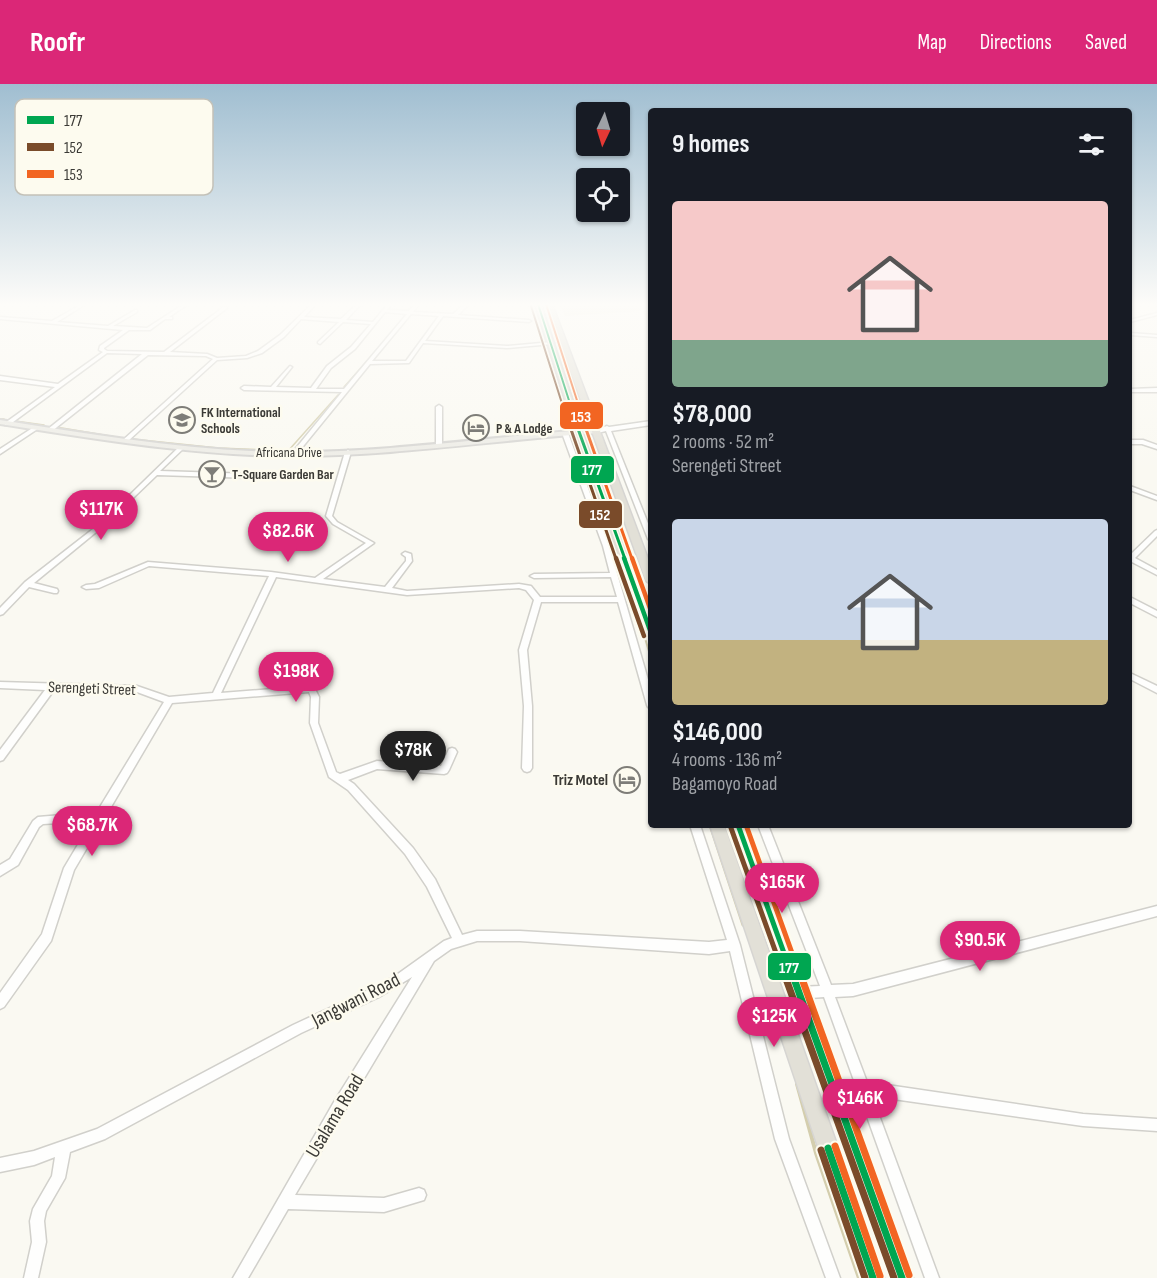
<!DOCTYPE html>
<html lang="en">
<head>
<meta charset="utf-8">
<style>
  :root { --surface:#171b24; --page:#20242c; --text:#f1f3f6; --muted:#9ea1a6; --accent:#db2777 }
  body { margin:0; font-family:"Sofia Sans Condensed",sans-serif; background:var(--page); color:var(--text); height:100vh; display:flex; flex-direction:column; font-size:22px; white-space:nowrap }
  * { box-sizing:border-box; margin:0 }
  p { font-size:20px; color:var(--muted) }
  .icon { flex:none; width:33px; height:33px; fill:none; stroke:currentColor; stroke-width:2; stroke-linecap:round; stroke-linejoin:round }
  .map { position:relative; flex:1; overflow:hidden }
  .details { position:absolute; left:648px; top:24px; width:484px; height:720px; display:flex; flex-direction:column; background:var(--surface); border-radius:6px; box-shadow:0 2px 4px #0004 }
  .details>* { flex:none }
  .needle { width:39px; rotate:184deg }
  .controls { position:absolute; left:576px; top:18px; display:grid; gap:12px }
  .controls a { display:grid; place-items:center; width:54px; height:54px; border-radius:6px; background:var(--surface); box-shadow:0 2px 4px #0004; font-size:30px }
  .price { position:absolute; translate:-50% -51px; padding:0 14px; border-radius:21px; background:var(--accent); color:#fff; font-size:20px; line-height:39px; filter:drop-shadow(0 2px 3px #0008) }
  .price::after { content:''; position:absolute; left:50%; top:36px; width:18px; height:14px; margin-left:-9px; background:inherit; clip-path:polygon(0 0,100% 0,50% 100%) }
  .price.selected { background:#222; color:#fff }
  ul { padding:0; list-style:none }
  li { display:grid; align-content:center; gap:12px; height:318px; padding:0 24px }
  li span { display:grid; place-items:center; height:186px; border-radius:6px; color:#555 }
  li>.icon { margin-inline-start:auto }
  span .icon { width:108px; height:108px; fill:#fffc; stroke-width:1 }
  li b { font-size:26px }
  h2 { display:flex; justify-content:space-between; align-items:center; height:72px; padding:0 24px; font-size:26px }
  header { display:flex; align-items:center; gap:36px; box-sizing:border-box; height:84px; padding:0 30px; background:var(--accent); color:#fff }
  header strong { font-size:28px }
  nav { display:flex; gap:33px; margin-inline-start:auto; font-size:21px }
  .map>svg:first-child { display:block }
  .built { fill:#efeddf }
  .lines { fill:none; stroke-linecap:round; stroke-linejoin:round }
  .stream-far3 { stroke:#d4ceae; stroke-width:1.5 }
  .stream-far2 { stroke:#d4ceae; stroke-width:2 }
  .stream-far1 { stroke:#d4ceae; stroke-width:3 }
  .stream { stroke:#d4ceae; stroke-width:4 }
  .minor-casing { stroke:#d1d0cb; stroke-width:3 }
  .major-casing { stroke:#d6d5d2; stroke-width:4 }
  .highway-casing { stroke:#d6d5d2; stroke-width:3 }
  .minor { fill:#fefefd; fill-rule:evenodd }
  .major { fill:#edece6; fill-rule:evenodd }
  .highway { fill:#e2e0d7; fill-rule:evenodd }
  .bus-1-far4-casing { stroke:#fdfbef; stroke-width:4.5 }
  .bus-1-far3-casing { stroke:#fdfbef; stroke-width:6 }
  .bus-1-far2-casing { stroke:#fdfbef; stroke-width:9 }
  .bus-1-far1-casing { stroke:#fdfbef; stroke-width:10 }
  .bus-1-casing { stroke:#fdfbef; stroke-width:11 }
  .bus-2-far4-casing { stroke:#fdfbef; stroke-width:4.5 }
  .bus-2-far3-casing { stroke:#fdfbef; stroke-width:6 }
  .bus-2-far2-casing { stroke:#fdfbef; stroke-width:9 }
  .bus-2-far1-casing { stroke:#fdfbef; stroke-width:10 }
  .bus-2-casing { stroke:#fdfbef; stroke-width:11 }
  .bus-3-far4-casing { stroke:#fdfbef; stroke-width:4.5 }
  .bus-3-far3-casing { stroke:#fdfbef; stroke-width:6 }
  .bus-3-far2-casing { stroke:#fdfbef; stroke-width:9 }
  .bus-3-far1-casing { stroke:#fdfbef; stroke-width:10 }
  .bus-3-casing { stroke:#fdfbef; stroke-width:11 }
  .bus-1-far4 { stroke:#00a651; stroke-width:2 }
  .bus-1-far3 { stroke:#00a651; stroke-width:3 }
  .bus-1-far2 { stroke:#00a651; stroke-width:4.5 }
  .bus-1-far1 { stroke:#00a651; stroke-width:5 }
  .bus-1 { stroke:#00a651; stroke-width:7 }
  .bus-2-far4 { stroke:#7a4b2a; stroke-width:2 }
  .bus-2-far3 { stroke:#7a4b2a; stroke-width:3 }
  .bus-2-far2 { stroke:#7a4b2a; stroke-width:4.5 }
  .bus-2-far1 { stroke:#7a4b2a; stroke-width:5 }
  .bus-2 { stroke:#7a4b2a; stroke-width:7 }
  .bus-3-far4 { stroke:#f26522; stroke-width:2 }
  .bus-3-far3 { stroke:#f26522; stroke-width:3 }
  .bus-3-far2 { stroke:#f26522; stroke-width:4.5 }
  .bus-3-far1 { stroke:#f26522; stroke-width:5 }
  .bus-3 { stroke:#f26522; stroke-width:7 }
  .labels { text-anchor:middle; dominant-baseline:central; stroke-width:5; stroke-linejoin:round; paint-order:stroke }
  .far-poi-label { font-size:14px; font-weight:bold; fill:#3b3a36; stroke:#fdfbef; text-anchor:start }
  .far-street-label { font-size:14px; fill:#3b3a36; stroke:#fdfbef }
  .street-label { font-size:16px; fill:#3b3a36; stroke:#fdfbef }
  .poi-label { font-size:16px; font-weight:bold; fill:#3b3a36; stroke:#fdfbef; text-anchor:end }
  .near-street-label { font-size:20px; fill:#3b3a36; stroke:#fdfbef }
  .key { fill:#fdfbef; stroke:#c3c1b8; stroke-width:1.5 }
  .key-label { font-size:16px; fill:#3b3a36 }
  .line-badge { stroke:#fdfbef; stroke-width:2 }
  .badge-label { font-size:16px; text-anchor:middle; font-weight:bold; fill:#fff }
</style>
</head>
<body>
<header>
<strong>Roofr</strong>
<nav><a>Map</a><a>Directions</a><a>Saved</a></nav>
</header>
<div class="map">
<svg width="1157" height="1194" viewBox="0 0 1157 1194">
  <rect width="100%" height="100%" fill="#faf9f2"/>
  <polygon class="built" points="560,220 638,220 642,227 651,226 651,242 642,227 565,232"/>
  <g class="lines">
    <g class="stream-far3">
      <polyline points="530,220 543,257"/>
      <polyline points="404,234 415,220"/>
      <polyline points="558,235 568,264"/>
      <polyline points="0,292 13,294"/>
      <polyline points="344,303 383,259"/>
      <polyline points="0,335 4,335"/>
      <polyline points="15,337 44,341"/>
      <polyline points="56,343 122,354"/>
      <polyline points="601,350 606,363"/>
      <polyline points="132,355 218,364 289,367"/>
      <polyline points="288,367 338,311"/>
      <polyline points="601,422 603,431"/>
      <polyline points="605,434 607,440"/>
    </g>
    <polyline class="stream-far2" points="630,505 651,574"/>
    <g class="stream-far1">
      <polyline points="710,741 743,841"/>
      <polyline points="745,741 801,891"/>
    </g>
    <polyline class="stream" points="797,1000 816,1069 859,1194"/>
    <defs>
      <g id="minor">
        <path d="M82 220H86L57 238 108 242 135 226H137V228L113 242 147 244 184 220H188L169 233H172V235H165L150 246H129L104 264V265L107 267 164 268 225 222 227 224 170 268 207 270 217 274 246 272 258 267 280 251 312 220H316L304 233 341 235 357 220H361L346 236 373 238 388 220H392L387 226 409 227 415 220H419L413 228 453 230 465 220H469L458 231 529 236 531 237 529 238 443 232 425 257 507 262 552 258 554 259 552 260 507 264 423 259 409 279 370 280 296 371H292V369L342 308 244 306 241 304 244 302 271 303 290 282 292 283 276 303 311 304 327 282 351 263 371 240 343 238 320 260 318 259V258L339 238 301 235 284 253 262 269 247 274 217 276 128 357 123 356 213 275 206 272 148 271 52 347H48V345L142 270 107 269 9 341H5V339L55 303 0 296V292L58 300 103 268 99 266 100 262 123 246 0 235V233L52 237ZM385 228 407 230 344 305H316L331 284 355 265ZM411 230 439 232 406 277H372Z"/>
        <polygon points="1157,229 1157,231 1130,238 1130,236"/>
        <polygon points="1130,249 1157,251 1157,253 1130,251"/>
        <polygon points="1157,304 1157,308 1130,308 1130,305"/>
        <polygon points="439,321 442,323 442,361 439,363 436,361 436,323"/>
        <polygon points="651,337 651,341 611,347 651,447 651,457 648,455 606,347 597,349 594,347 607,342 609,343"/>
        <polygon points="34,343 39,344 0,370 0,365"/>
        <polygon points="563,348 568,349 609,462 651,606 651,624 648,623 647,621 618,518 541,518 527,566 532,622 532,684 530,687 527,688 524,687 522,684 524,622 519,566 534,516 526,506 519,504 407,511 276,493 221,609 311,602 314,603 319,613 318,639 336,688 340,690 377,677 441,682 449,665 452,664 455,665 457,668 449,686 447,689 444,690 377,685 348,696 354,700 413,764 435,795 462,851 477,847 520,847 709,858 727,856 690,741 700,741 740,861 789,1055 840,1194 826,1194 775,1055 730,867 709,870 520,857 477,857 451,865 434,877 344,1028 295,1111 384,1114 419,1104 424,1106 426,1111 424,1116 384,1128 288,1125 248,1194 233,1194 334,1018 412,893 379,913 301,949 105,1055 70,1068 65,1094 46,1127 44,1137 46,1158 38,1194 24,1194 32,1158 30,1137 33,1125 52,1092 55,1073 34,1081 0,1088 0,1074 34,1067 97,1045 293,941 371,905 395,892 444,857 452,854 427,803 405,770 348,706 329,693 310,639 311,613 309,608 172,619 74,786 51,857 4,923 0,925 0,909 42,850 64,784 92,737 43,740 39,743 18,781 0,792 0,781 10,775 33,737 38,733 97,728 164,618 137,608 54,606 3,676 0,677 0,666 45,606 0,604 0,598 137,602 169,613 213,609 269,492 149,482 99,504 86,505 82,503 86,501 95,500 148,478 271,488 315,494 366,459 333,440 326,432 345,368 348,366 351,368 332,432 337,438 374,459 323,495 385,503 406,477 406,473 402,470 405,468 411,470 412,477 392,504 407,507 519,500 531,502 540,513 617,513 611,493 534,494 530,492 534,490 610,489 603,462 562,349"/>
        <polygon points="1130,356 1143,356 1157,361 1157,365 1142,360 1130,360"/>
        <polygon points="180,362 185,363 160,387 253,390 256,392 253,394 157,391 106,440 34,499 57,505 58,507 57,509 54,509 29,503 3,530 0,531 0,524 25,498 102,438"/>
        <polygon points="1130,402 1157,412 1157,416 1130,406"/>
        <polygon points="1157,446 1157,452 1135,474 1157,486 1157,491 1130,477 1130,471 1155,447"/>
        <polygon points="1130,513 1157,527 1157,533 1130,519"/>
        <polygon points="1130,589 1157,602 1157,609 1130,595"/>
        <polygon points="758,741 768,741 831,901 853,900 1157,822 1157,832 853,912 835,913 867,998 1083,1030 1157,1035 1157,1047 1083,1042 872,1012 939,1194 925,1194 824,913 798,915 794,913 792,909 794,905 798,903 820,902"/>
      </g>
      <path id="major" d="M0 336C97 351 195 368 293 368 395 368 496 352 597 345L601 347 597 349C496 356 395 372 293 372 195 372 97 355 0 340Z"/>
      <g id="highway">
        <polygon points="535,220 541,220 583,348 651,534 651,553 645,549 575,348"/>
        <polygon points="546,220 552,220 651,483 651,500 646,497"/>
        <polygon points="710,741 724,741 884,1194 862,1194"/>
        <polygon points="731,741 745,741 913,1194 891,1194"/>
      </g>
    </defs>
    <use href="#minor" class="minor-casing"/>
    <use href="#major" class="major-casing"/>
    <use href="#highway" class="highway-casing"/>
    <use href="#minor" class="minor"/>
    <use href="#major" class="major"/>
    <use href="#highway" class="highway"/>
    <defs>
      <polyline id="bus-1-far4" points="538,220 574,332"/>
      <polyline id="bus-1-far3" points="573,331 625,475"/>
      <polyline id="bus-1-far2" points="624,474 651,549"/>
      <polyline id="bus-1-far1" points="738,741 793,894"/>
      <g id="bus-1">
        <polyline points="793,892 902,1194"/>
        <polyline points="828,1064 873,1194"/>
      </g>
      <polyline id="bus-2-far4" points="531,222 566,332"/>
      <polyline id="bus-2-far3" points="566,331 616,475"/>
      <polyline id="bus-2-far2" points="616,474 644,552"/>
      <polyline id="bus-2-far1" points="731,744 785,894"/>
      <g id="bus-2">
        <polyline points="785,892 894,1194"/>
        <polyline points="821,1066 865,1194"/>
      </g>
      <polyline id="bus-3-far4" points="546,220 582,332"/>
      <polyline id="bus-3-far3" points="581,331 632,475"/>
      <polyline id="bus-3-far2" points="632,474 651,527"/>
      <polyline id="bus-3-far1" points="746,741 801,894"/>
      <g id="bus-3">
        <polyline points="801,892 909,1191"/>
        <polyline points="835,1062 880,1192"/>
      </g>
    </defs>
    <use href="#bus-1-far4" class="bus-1-far4-casing"/>
    <use href="#bus-1-far3" class="bus-1-far3-casing"/>
    <use href="#bus-1-far2" class="bus-1-far2-casing"/>
    <use href="#bus-1-far1" class="bus-1-far1-casing"/>
    <use href="#bus-1" class="bus-1-casing"/>
    <use href="#bus-2-far4" class="bus-2-far4-casing"/>
    <use href="#bus-2-far3" class="bus-2-far3-casing"/>
    <use href="#bus-2-far2" class="bus-2-far2-casing"/>
    <use href="#bus-2-far1" class="bus-2-far1-casing"/>
    <use href="#bus-2" class="bus-2-casing"/>
    <use href="#bus-3-far4" class="bus-3-far4-casing"/>
    <use href="#bus-3-far3" class="bus-3-far3-casing"/>
    <use href="#bus-3-far2" class="bus-3-far2-casing"/>
    <use href="#bus-3-far1" class="bus-3-far1-casing"/>
    <use href="#bus-3" class="bus-3-casing"/>
    <use href="#bus-1-far4" class="bus-1-far4"/>
    <use href="#bus-1-far3" class="bus-1-far3"/>
    <use href="#bus-1-far2" class="bus-1-far2"/>
    <use href="#bus-1-far1" class="bus-1-far1"/>
    <use href="#bus-1" class="bus-1"/>
    <use href="#bus-2-far4" class="bus-2-far4"/>
    <use href="#bus-2-far3" class="bus-2-far3"/>
    <use href="#bus-2-far2" class="bus-2-far2"/>
    <use href="#bus-2-far1" class="bus-2-far1"/>
    <use href="#bus-2" class="bus-2"/>
    <use href="#bus-3-far4" class="bus-3-far4"/>
    <use href="#bus-3-far3" class="bus-3-far3"/>
    <use href="#bus-3-far2" class="bus-3-far2"/>
    <use href="#bus-3-far1" class="bus-3-far1"/>
    <use href="#bus-3" class="bus-3"/>
  </g>
  <linearGradient id="sky" x2="0" y2="1"><stop stop-color="#a0bed1"/><stop offset="0.57" stop-color="#fdfcf9"/><stop offset="1" stop-color="#fdfcf9" stop-opacity="0"/></linearGradient>
  <rect width="1157" height="387" fill="url(#sky)"/>
  <defs>
    <symbol id="school-ring" viewBox="-11 -11 22 22"><circle r="9.5" fill="#fdfbef" stroke="#7e7d78" stroke-width="1.5"/><path d="M0-5L7-2L0 1L-7-2ZM-4 1L0 2.5L4 1V4Q0 6-4 4Z" fill="#7e7d78"/></symbol>
    <symbol id="hotel-ring" viewBox="-11 -11 22 22"><circle r="9.5" fill="#fdfbef" stroke="#7e7d78" stroke-width="1.5"/><path d="M-6-4.5h1.5V1H6V5H4.5V3h-9V5H-6ZM-4 0a1.8 1.8 0 1 1 3.6 0ZM.5 0V-2.5h3Q6-2.5 6 0Z" fill="#7e7d78"/></symbol>
    <symbol id="bar-ring" viewBox="-11 -11 22 22"><circle r="9.5" fill="#fdfbef" stroke="#7e7d78" stroke-width="1.5"/><path d="M-6-5H6L.8 .8V4.5H3.5V6h-7V4.5H-.8V.8Z" fill="#7e7d78"/></symbol>
  </defs>
  <g fill-rule="evenodd">
    <use href="#school-ring" x="167" y="321" width="30" height="30"/>
    <use href="#hotel-ring" x="461" y="329" width="30" height="30"/>
    <use href="#bar-ring" x="197" y="375" width="30" height="30"/>
    <use href="#hotel-ring" x="612" y="681" width="30" height="30"/>
  </g>
  <g class="labels">
    <g class="far-poi-label">
      <text x="201" y="328">FK International<tspan x="201" dy="16">Schools</tspan></text>
      <text x="496" y="344">P &amp; A Lodge</text>
      <text x="232" y="390">T-Square Garden Bar</text>
    </g>
    <g class="far-street-label">
      <text x="289" y="368">Africana Drive</text>
    </g>
    <g class="street-label">
      <text transform="translate(92 605) rotate(2)">Serengeti Street</text>
    </g>
    <g class="poi-label">
      <text x="608" y="696">Triz Motel</text>
    </g>
    <g class="near-street-label">
      <text transform="translate(356 916) rotate(-27)">Jangwani Road</text>
      <text transform="translate(335 1032) rotate(-59)">Usalama Road</text>
    </g>
  </g>
  <rect x="15" y="15" width="198" height="96" rx="9" class="key"/>
  <rect x="27" y="32" width="27" height="8" fill="#00a651"/>
  <rect x="27" y="59" width="27" height="8" fill="#7a4b2a"/>
  <rect x="27" y="86" width="27" height="8" fill="#f26522"/>
  <g class="key-label">
    <text x="64" y="42">177</text>
    <text x="64" y="69">152</text>
    <text x="64" y="96">153</text>
  </g>
  <g class="line-badge">
    <rect x="559" y="317" width="45" height="29" rx="6" fill="#f26522"/>
    <rect x="570" y="371" width="45" height="29" rx="6" fill="#00a651"/>
    <rect x="578" y="416" width="45" height="29" rx="6" fill="#7a4b2a"/>
    <rect x="767" y="868" width="45" height="29" rx="6" fill="#00a651"/>
  </g>
  <g class="badge-label">
    <text x="581" y="338">153</text>
    <text x="592" y="391">177</text>
    <text x="600" y="436">152</text>
    <text x="789" y="889">177</text>
  </g>
</svg>
<div class="controls">
<a><svg class="needle" viewBox="-14 -14 28 28"><path d="M0-13l5 13h-10z" fill="#e53935"/><path d="M0 13l5-13h-10z" fill="#9ea1a6"/></svg></a>
<a><svg class="icon" aria-label="locate" viewBox="0 0 24 24"><circle cx="12" cy="12" r="6"/><path d="M12 2v4M12 18v4M2 12h4M18 12h4"/></svg></a>
</div>
<b class="price" style="left:101px;top:457px">$117K</b>
<b class="price" style="left:288px;top:479px">$82.6K</b>
<b class="price" style="left:296px;top:619px">$198K</b>
<b class="price selected" style="left:413px;top:698px">$78K</b>
<b class="price" style="left:92px;top:773px">$68.7K</b>
<b class="price" style="left:782px;top:830px">$165K</b>
<b class="price" style="left:980px;top:888px">$90.5K</b>
<b class="price" style="left:774px;top:964px">$125K</b>
<b class="price" style="left:860px;top:1046px">$146K</b>
<section class="details">
<h2>9 homes<svg class="icon" aria-label="filters" viewBox="0 0 24 24"><path d="M4 7h16M4 17h16"/><circle cx="9" cy="7" r="2"/><circle cx="15" cy="17" r="2"/></svg></h2>
<ul>
<li><span style="background:linear-gradient(#f6c9c9 75%,#7fa58c 0)"><svg class="icon" aria-label="home" viewBox="0 0 24 24"><path d="M3 11l9-7 9 7M6 9v11h12V9"/></svg></span><div><b>$78,000</b><p>2 rooms · 52 m²</p><p>Serengeti Street</p></div></li>
<li><span style="background:linear-gradient(#c9d6e8 65%,#c2b280 0)"><svg class="icon" aria-label="home" viewBox="0 0 24 24"><path d="M3 11l9-7 9 7M6 9v11h12V9"/></svg></span><div><b>$146,000</b><p>4 rooms · 136 m²</p><p>Bagamoyo Road</p></div></li>
</ul>
</section>
</div>
</body>
</html>
